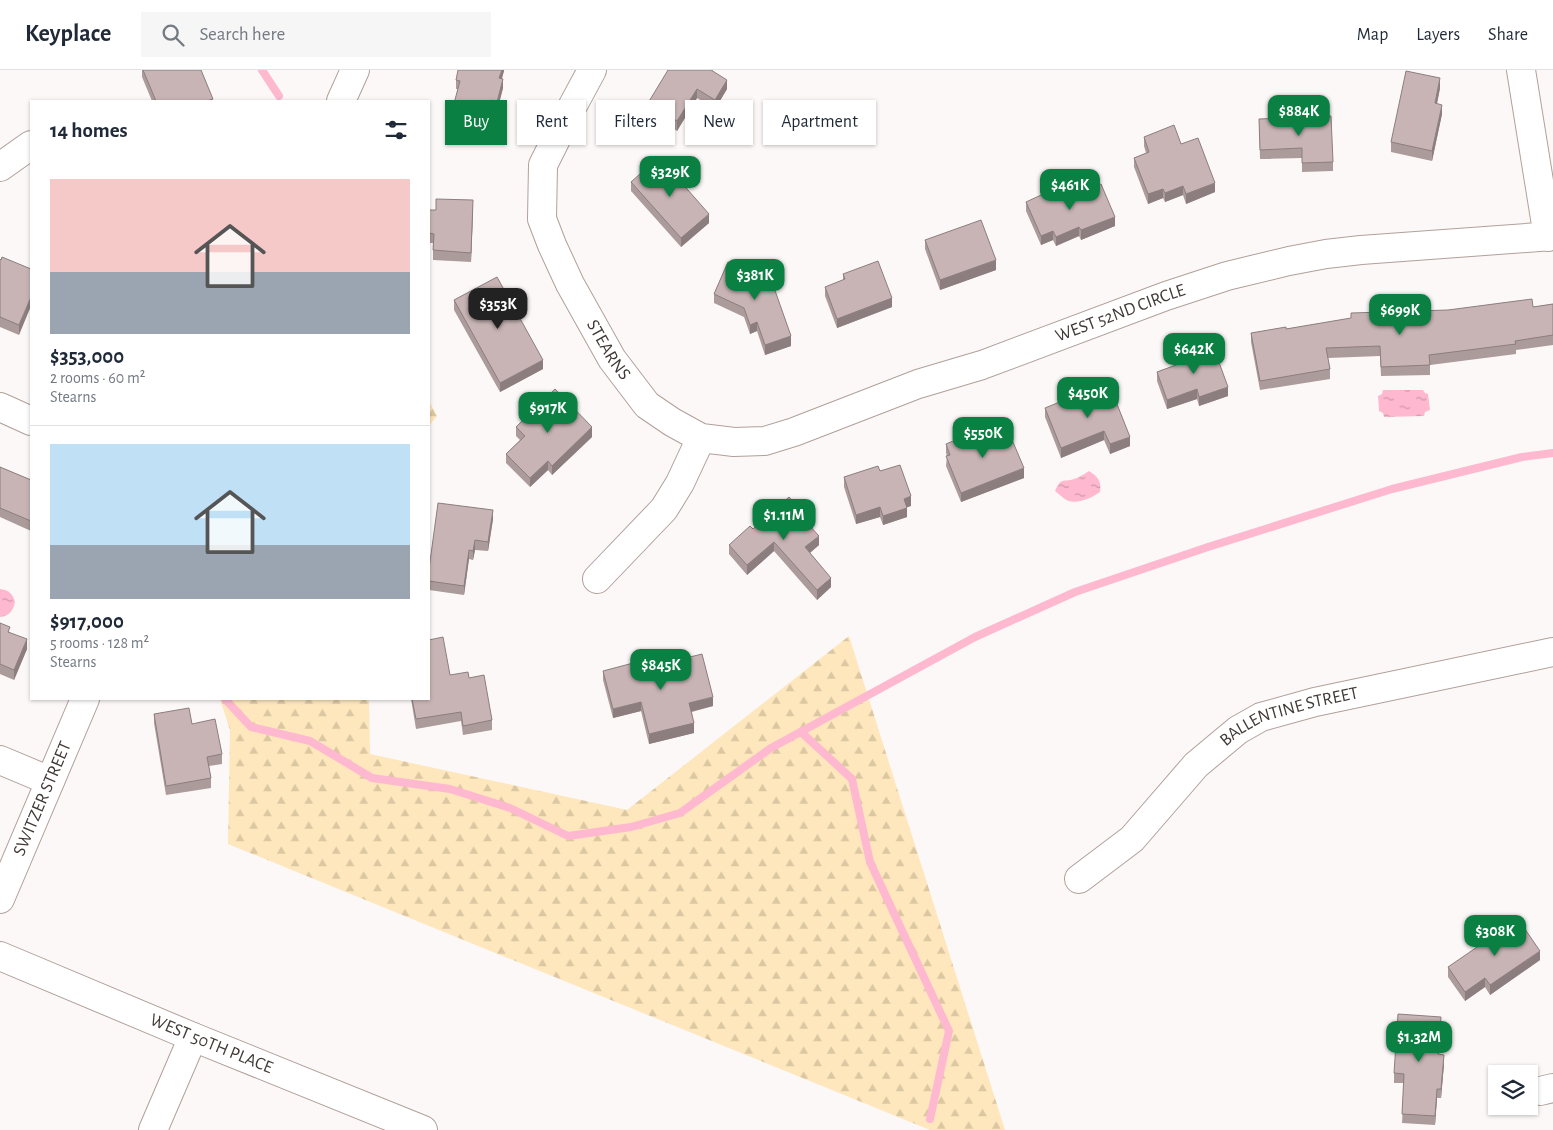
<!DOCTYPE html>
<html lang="en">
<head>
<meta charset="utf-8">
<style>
  :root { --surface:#fff; --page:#f6f6f7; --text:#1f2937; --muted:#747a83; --line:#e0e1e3; --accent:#0b8043 }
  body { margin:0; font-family:"Alegreya Sans",sans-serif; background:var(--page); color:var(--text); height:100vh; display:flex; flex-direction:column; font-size:19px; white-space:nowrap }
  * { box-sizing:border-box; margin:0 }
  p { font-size:16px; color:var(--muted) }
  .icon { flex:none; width:28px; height:28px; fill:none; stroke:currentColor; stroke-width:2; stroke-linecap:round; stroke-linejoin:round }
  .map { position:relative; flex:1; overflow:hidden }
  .panel { position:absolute; left:30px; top:30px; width:400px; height:600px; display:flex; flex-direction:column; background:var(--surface); border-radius:0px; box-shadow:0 1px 4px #0004 }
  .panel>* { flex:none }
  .guide { position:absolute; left:445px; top:30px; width:475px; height:45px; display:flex; gap:10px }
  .buttons { position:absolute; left:1488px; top:995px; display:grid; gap:10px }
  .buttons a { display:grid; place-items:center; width:50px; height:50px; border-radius:0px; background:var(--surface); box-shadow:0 1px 4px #0004; font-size:25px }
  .price { position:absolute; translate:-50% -42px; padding:0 11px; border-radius:10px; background:var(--accent); color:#fff; font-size:16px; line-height:32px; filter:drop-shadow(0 1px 2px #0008) }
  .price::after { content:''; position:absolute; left:50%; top:30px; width:15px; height:11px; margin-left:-8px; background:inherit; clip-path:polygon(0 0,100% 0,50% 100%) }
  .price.current { background:#222; color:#fff }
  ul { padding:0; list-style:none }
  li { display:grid; align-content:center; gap:10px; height:265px; padding:0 20px }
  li+li { border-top:1px solid var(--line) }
  li span { display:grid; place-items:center; height:155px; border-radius:0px; color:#555 }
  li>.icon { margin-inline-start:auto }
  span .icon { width:90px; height:90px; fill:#fffc; stroke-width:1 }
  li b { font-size:21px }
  h2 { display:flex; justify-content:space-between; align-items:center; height:60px; padding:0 20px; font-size:21px }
  .pill { padding:0 18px; border-radius:0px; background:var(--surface); box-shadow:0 1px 4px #0004; font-size:18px; line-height:45px }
  .pill.current { background:var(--accent); color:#fff }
  header { display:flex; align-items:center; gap:30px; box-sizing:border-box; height:70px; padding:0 25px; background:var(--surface); border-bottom:1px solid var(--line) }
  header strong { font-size:24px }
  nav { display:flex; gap:28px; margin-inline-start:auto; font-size:18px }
  .search { width:350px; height:45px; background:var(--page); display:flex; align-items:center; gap:12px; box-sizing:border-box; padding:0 18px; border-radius:0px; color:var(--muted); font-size:19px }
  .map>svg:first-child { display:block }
  .forest { fill:url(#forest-firs) }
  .water { fill:url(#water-ripples) }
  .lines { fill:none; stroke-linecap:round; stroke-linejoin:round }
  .stream { stroke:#feb8cf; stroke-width:8 }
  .minor-casing { stroke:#b1a09a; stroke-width:30 }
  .minor { stroke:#fff; stroke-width:28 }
  .wall { fill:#ac9b9b }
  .shaded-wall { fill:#8c7e7e }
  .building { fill:#c8b4b4; stroke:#8c7e7e }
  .labels { text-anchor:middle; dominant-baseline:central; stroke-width:5; stroke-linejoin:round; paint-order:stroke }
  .street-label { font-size:18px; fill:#403937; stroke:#fff }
</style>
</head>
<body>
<header>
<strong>Keyplace</strong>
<div class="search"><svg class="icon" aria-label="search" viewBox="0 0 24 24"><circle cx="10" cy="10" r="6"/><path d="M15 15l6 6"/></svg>Search here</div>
<nav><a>Map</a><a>Layers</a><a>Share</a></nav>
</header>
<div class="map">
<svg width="1553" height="1060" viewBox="0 0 1553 1060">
  <defs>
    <pattern id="forest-firs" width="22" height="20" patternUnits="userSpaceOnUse" patternTransform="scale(1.25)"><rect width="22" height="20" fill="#fee7bc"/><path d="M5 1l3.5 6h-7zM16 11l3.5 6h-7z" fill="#dbc7a2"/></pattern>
    <pattern id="water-ripples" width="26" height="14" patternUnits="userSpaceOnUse" patternTransform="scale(1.25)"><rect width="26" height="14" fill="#feb8cf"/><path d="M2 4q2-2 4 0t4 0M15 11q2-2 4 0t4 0" fill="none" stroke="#cf97a9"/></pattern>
  </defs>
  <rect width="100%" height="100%" fill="#fcf8f7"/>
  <g class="forest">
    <polygon points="429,331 437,346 429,356"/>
    <polygon points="849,566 1005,1060 930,1060 228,774 230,660 220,629 369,629 370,684 627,740"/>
  </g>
  <g class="water">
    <polygon points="1383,320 1423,320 1425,323 1428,324 1430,340 1425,342 1424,346 1384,347 1383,343 1379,341 1378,326 1382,324"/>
    <path d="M1089 401C1097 406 1102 411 1100 422 1093 427 1079 434 1069 431 1065 430 1059 424 1055 421 1062 406 1062 413 1074 409 1079 408 1084 404 1089 401Z"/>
    <path d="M0 519C9 520 13 524 15 532 13 541 9 546 0 547Z"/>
  </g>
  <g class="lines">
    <g class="stream">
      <polyline points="262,0 279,26"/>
      <polyline points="225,629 251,657 310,671 372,708 450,719 510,738 568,766 631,757 680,743 771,678 975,567 1075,522 1208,477 1392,419 1522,387 1553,383"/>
      <polyline points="801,662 852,709 870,792 949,961 930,1049"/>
    </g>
    <defs>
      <g id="minor">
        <path id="s1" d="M592 0 571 39 543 95 542 149 552 175 570 214 612 289 647 335 672 352 701 368 734 372 765 371 794 362 918 314 982 295 1166 226 1227 206 1289 191 1326 184 1361 180 1553 166"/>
        <polyline points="1521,0 1548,167"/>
        <polyline points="341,31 355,0"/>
        <polyline points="0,97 31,75"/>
        <polyline points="0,337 31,351"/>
        <polyline points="597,509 664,439 680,413 701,368"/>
        <polyline points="0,690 50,711"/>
        <path id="s2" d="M1079 809 1132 769 1196 695 1238 660 1261 647 1315 632 1553 582"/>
        <path id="s3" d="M0 829 85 629"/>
        <path id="s4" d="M0 886 193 967 423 1060"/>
        <polyline points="1540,1021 1553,1018"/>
        <polyline points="153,1060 193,967"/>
      </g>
    </defs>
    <use href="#minor" class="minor-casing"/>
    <use href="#minor" class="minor"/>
  </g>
  <g class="wall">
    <polygon points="142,0 201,0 213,31 152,31 142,7"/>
    <polygon points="504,0 502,9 503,18 497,41 491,40 486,59 452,50 452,41 458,19 456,19 456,10"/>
    <polygon points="713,0 713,2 727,19 715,39 697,28 677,61 648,42 648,33"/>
    <polygon points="1440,18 1437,34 1442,44 1432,91 1391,82 1391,72"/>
    <polygon points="1259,49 1333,92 1333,101 1302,102 1302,88 1260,89"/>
    <polygon points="1144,67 1215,122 1186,134 1183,125 1165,132 1163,128 1148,134 1134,97 1134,88 1146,83 1144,76"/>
    <polygon points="631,112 709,153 681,177 631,121"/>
    <polygon points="1056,129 1115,156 1081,170 1079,166 1056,176 1053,170 1041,175 1026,141 1026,132"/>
    <polygon points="429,140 473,140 471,192 433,190 433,173 429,173"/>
    <polygon points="925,170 996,200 940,220 925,179"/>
    <polygon points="0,189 31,199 19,265 0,257"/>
    <polygon points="728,192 791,276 765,285 757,261 750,264 744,247 714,233 714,224"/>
    <polygon points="843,204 892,237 837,258 825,226 825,217 843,210"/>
    <polygon points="454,230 543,299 500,322 454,240"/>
    <polygon points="1553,234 1553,275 1516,280 1516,284 1430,295 1430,305 1381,306 1380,286 1328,288 1330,299 1330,309 1260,320 1251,272 1251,263 1286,259 1448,240 1533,237"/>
    <polygon points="1184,286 1228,326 1199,336 1197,329 1167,339 1157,311 1157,302 1184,292"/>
    <polygon points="1075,333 1130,376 1110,384 1104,370 1061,388 1045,347 1045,338"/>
    <polygon points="516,357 592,367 552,405 548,400 530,417 506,393 506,384 520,370 516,366"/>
    <polygon points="973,371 1024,408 961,432 946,396 947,386 946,383 946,374"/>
    <polygon points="0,397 31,410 31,461 0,447"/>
    <polygon points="880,401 911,436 907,437 907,447 883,455 880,447 856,454 844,417 844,407"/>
    <polygon points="493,449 488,481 475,480 473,490 469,489 464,525 429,520 429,499"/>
    <polygon points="811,457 819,475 810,483 831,517 817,530 774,481 747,505 729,484 729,475 753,459"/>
    <polygon points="0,553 27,579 14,610 0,604"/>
    <polygon points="638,600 713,636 692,642 694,663 649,674 641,641 613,648 603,610 603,601"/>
    <polygon points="450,605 469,608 492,650 492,660 463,665 461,651 416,659 411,629 429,629"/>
    <polygon points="154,644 192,654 222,684 222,694 209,696 211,708 211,718 166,725 154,653"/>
    <polygon points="1540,890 1490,925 1485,917 1465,931 1448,907 1448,897"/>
    <polygon points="1441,956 1439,985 1444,994 1441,1028 1437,1028 1435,1055 1402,1053 1404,1013 1394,1013 1394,1003"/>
  </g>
  <g class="shaded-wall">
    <polygon points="502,0 504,0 504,1 499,17 499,8"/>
    <polygon points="1440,8 1440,18 1435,43 1435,33"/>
    <polygon points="503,9 503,18 497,41 497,32"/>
    <polygon points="727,10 727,19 715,39 715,30"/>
    <polygon points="697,19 697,28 677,61 677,51"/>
    <polygon points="491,30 491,40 486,59 486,50"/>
    <polygon points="1442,35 1442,44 1432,91 1432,81"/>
    <polygon points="1215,113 1215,122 1186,134 1186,124"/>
    <polygon points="1183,116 1183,125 1165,132 1165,123"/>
    <polygon points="1163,119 1163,128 1148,134 1148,124"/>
    <polygon points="473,130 473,140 471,192 471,183"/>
    <polygon points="709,144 709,153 681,177 681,168"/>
    <polygon points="1115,147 1115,156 1081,170 1081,160"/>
    <polygon points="1079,157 1079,166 1056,176 1056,167"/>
    <polygon points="1053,161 1053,170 1041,175 1041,166"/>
    <polygon points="996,190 996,200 940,220 940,210"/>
    <polygon points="31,227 31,236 19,265 19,255"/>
    <polygon points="892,228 892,237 837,258 837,249"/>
    <polygon points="757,252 757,261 750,264 750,255"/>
    <polygon points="791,266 791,276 765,285 765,275"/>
    <polygon points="543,290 543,299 500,322 500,313"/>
    <polygon points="1228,317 1228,326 1199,336 1199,327"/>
    <polygon points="1197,319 1197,329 1167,339 1167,330"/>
    <polygon points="592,357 592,367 552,405 552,396"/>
    <polygon points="1104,361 1104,370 1061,388 1061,378"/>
    <polygon points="1130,367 1130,376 1110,384 1110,374"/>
    <polygon points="548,391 548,400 530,417 530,408"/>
    <polygon points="1024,398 1024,408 961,432 961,423"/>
    <polygon points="911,426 911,436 904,438 904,429"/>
    <polygon points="880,437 880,447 856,454 856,445"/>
    <polygon points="907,438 907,447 883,455 883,446"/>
    <polygon points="493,440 493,449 488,481 488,472"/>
    <polygon points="819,466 819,475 805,487 805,477"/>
    <polygon points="475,470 475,480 473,490 473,481"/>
    <polygon points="774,472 774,481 747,505 747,495"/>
    <polygon points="469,480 469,489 464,525 464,516"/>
    <polygon points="831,508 831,517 817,530 817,520"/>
    <polygon points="27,569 27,579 14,610 14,600"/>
    <polygon points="713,627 713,636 689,642 689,633"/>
    <polygon points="641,632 641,641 613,648 613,639"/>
    <polygon points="694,653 694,663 649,674 649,664"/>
    <polygon points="1540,881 1540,890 1490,925 1490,915"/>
    <polygon points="1485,908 1485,917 1465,931 1465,922"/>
    <polygon points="1441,947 1441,956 1438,994 1438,984"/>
    <polygon points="1444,985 1444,994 1441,1028 1441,1019"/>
    <polygon points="1437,1019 1437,1028 1435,1055 1435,1046"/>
  </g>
  <g class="building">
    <polygon points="143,0 201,0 213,29 207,31 156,31"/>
    <polygon points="458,0 502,0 499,8 503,9 497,32 491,30 486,50 452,41 460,11 456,10"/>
    <polygon points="668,0 711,0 727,10 715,30 697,19 677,51 648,33"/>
    <polygon points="1406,1 1440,8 1435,33 1442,35 1432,81 1391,72"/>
    <polygon points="1331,46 1333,92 1302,93 1302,78 1260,80 1259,49"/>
    <polygon points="1174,55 1181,74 1198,68 1215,113 1186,124 1183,116 1165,123 1163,119 1148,124 1134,88 1149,82 1144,67"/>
    <polygon points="659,87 709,144 681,168 631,112"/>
    <polygon points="1101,114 1115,147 1081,160 1079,157 1056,167 1053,161 1041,166 1026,132 1052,120 1056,129 1075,121 1078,123"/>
    <polygon points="436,129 473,130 471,183 433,180 434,164 429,163 429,140 436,140"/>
    <polygon points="981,150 996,190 940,210 925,170"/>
    <polygon points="2,187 31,199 31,227 19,255 0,247 0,189 1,190"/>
    <polygon points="878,191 892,228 837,249 825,217 845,209 843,204"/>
    <polygon points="728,192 772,212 791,266 765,275 757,252 750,255 744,238 714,224"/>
    <polygon points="497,207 543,290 500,313 454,230"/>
    <polygon points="1532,229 1533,237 1553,234 1553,265 1515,271 1516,274 1429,285 1430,295 1381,297 1380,276 1326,278 1330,299 1260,311 1251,263 1286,257 1286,259 1351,248 1351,243 1448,240"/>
    <polygon points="1213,276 1228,317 1199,327 1197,319 1167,330 1157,302 1187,291 1184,286"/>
    <polygon points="555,319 592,357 552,396 548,391 530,408 506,384 525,366 516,357"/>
    <polygon points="1111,319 1130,367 1110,374 1104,361 1061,378 1045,338 1072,327 1075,333"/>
    <polygon points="1007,358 1024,398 961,423 946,386 950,385 946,374 970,364 973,371"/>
    <polygon points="900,395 911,426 904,429 907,438 883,446 880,437 856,445 844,407 878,396 880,401"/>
    <polygon points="0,397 31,410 31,451 0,438"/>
    <polygon points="789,427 811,451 808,454 819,466 805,477 831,508 817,520 774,472 747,495 729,475 750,456 753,459"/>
    <polygon points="438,433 493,440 488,472 475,470 473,481 469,480 464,516 429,511 429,499"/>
    <polygon points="0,553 10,557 8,562 27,569 14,600 0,594"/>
    <polygon points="443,567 450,605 468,602 469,608 484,605 492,650 463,656 461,642 416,649 412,629 429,629 429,570"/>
    <polygon points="702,584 713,627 689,633 694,653 649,664 641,632 613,639 603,601 637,592 638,600"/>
    <polygon points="189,638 192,654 215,649 222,684 207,687 211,708 166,716 154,644"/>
    <polygon points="1518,849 1540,881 1490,915 1485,908 1465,922 1448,897"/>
    <polygon points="1398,944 1441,947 1438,984 1444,985 1441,1019 1437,1019 1435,1046 1402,1044 1404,1004 1394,1003"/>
  </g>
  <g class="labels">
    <g class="street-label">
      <text stroke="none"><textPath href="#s1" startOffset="881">WEST 52ND CIRCLE</textPath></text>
      <text stroke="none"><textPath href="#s1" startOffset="308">STEARNS</textPath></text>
      <text stroke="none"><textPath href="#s2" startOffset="272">BALLENTINE STREET</textPath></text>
      <text stroke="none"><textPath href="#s3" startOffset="109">SWITZER STREET</textPath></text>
      <text stroke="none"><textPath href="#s4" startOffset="229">WEST 50TH PLACE</textPath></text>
    </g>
  </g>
</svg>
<div class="buttons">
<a><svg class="icon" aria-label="layers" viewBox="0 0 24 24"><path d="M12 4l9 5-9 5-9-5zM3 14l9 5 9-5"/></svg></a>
</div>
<b class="price" style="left:1299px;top:67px">$884K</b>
<b class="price" style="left:670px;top:128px">$329K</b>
<b class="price" style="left:1070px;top:141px">$461K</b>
<b class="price" style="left:755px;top:231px">$381K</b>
<b class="price current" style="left:498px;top:260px">$353K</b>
<b class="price" style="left:1400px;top:266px">$699K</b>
<b class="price" style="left:1194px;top:305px">$642K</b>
<b class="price" style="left:1088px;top:349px">$450K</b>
<b class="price" style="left:548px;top:364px">$917K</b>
<b class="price" style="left:983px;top:389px">$550K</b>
<b class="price" style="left:784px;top:471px">$1.11M</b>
<b class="price" style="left:661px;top:621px">$845K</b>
<b class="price" style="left:1495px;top:887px">$308K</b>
<b class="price" style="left:1419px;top:993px">$1.32M</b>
<div class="guide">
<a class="pill current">Buy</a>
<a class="pill">Rent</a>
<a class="pill">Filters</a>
<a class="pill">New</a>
<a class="pill">Apartment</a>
</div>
<section class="panel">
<h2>14 homes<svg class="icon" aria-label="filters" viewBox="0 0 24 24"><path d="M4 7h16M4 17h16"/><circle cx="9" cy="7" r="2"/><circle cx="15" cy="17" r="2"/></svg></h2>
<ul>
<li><span style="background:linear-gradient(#f6c9c9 60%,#9aa5b1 0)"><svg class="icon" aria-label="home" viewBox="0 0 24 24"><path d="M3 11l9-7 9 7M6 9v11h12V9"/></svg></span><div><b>$353,000</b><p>2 rooms · 60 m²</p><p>Stearns</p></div></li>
<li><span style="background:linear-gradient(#bfe0f5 65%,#9aa5b1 0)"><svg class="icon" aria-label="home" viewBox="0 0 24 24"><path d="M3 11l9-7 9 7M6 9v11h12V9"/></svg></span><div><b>$917,000</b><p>5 rooms · 128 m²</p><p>Stearns</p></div></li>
</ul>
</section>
</div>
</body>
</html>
